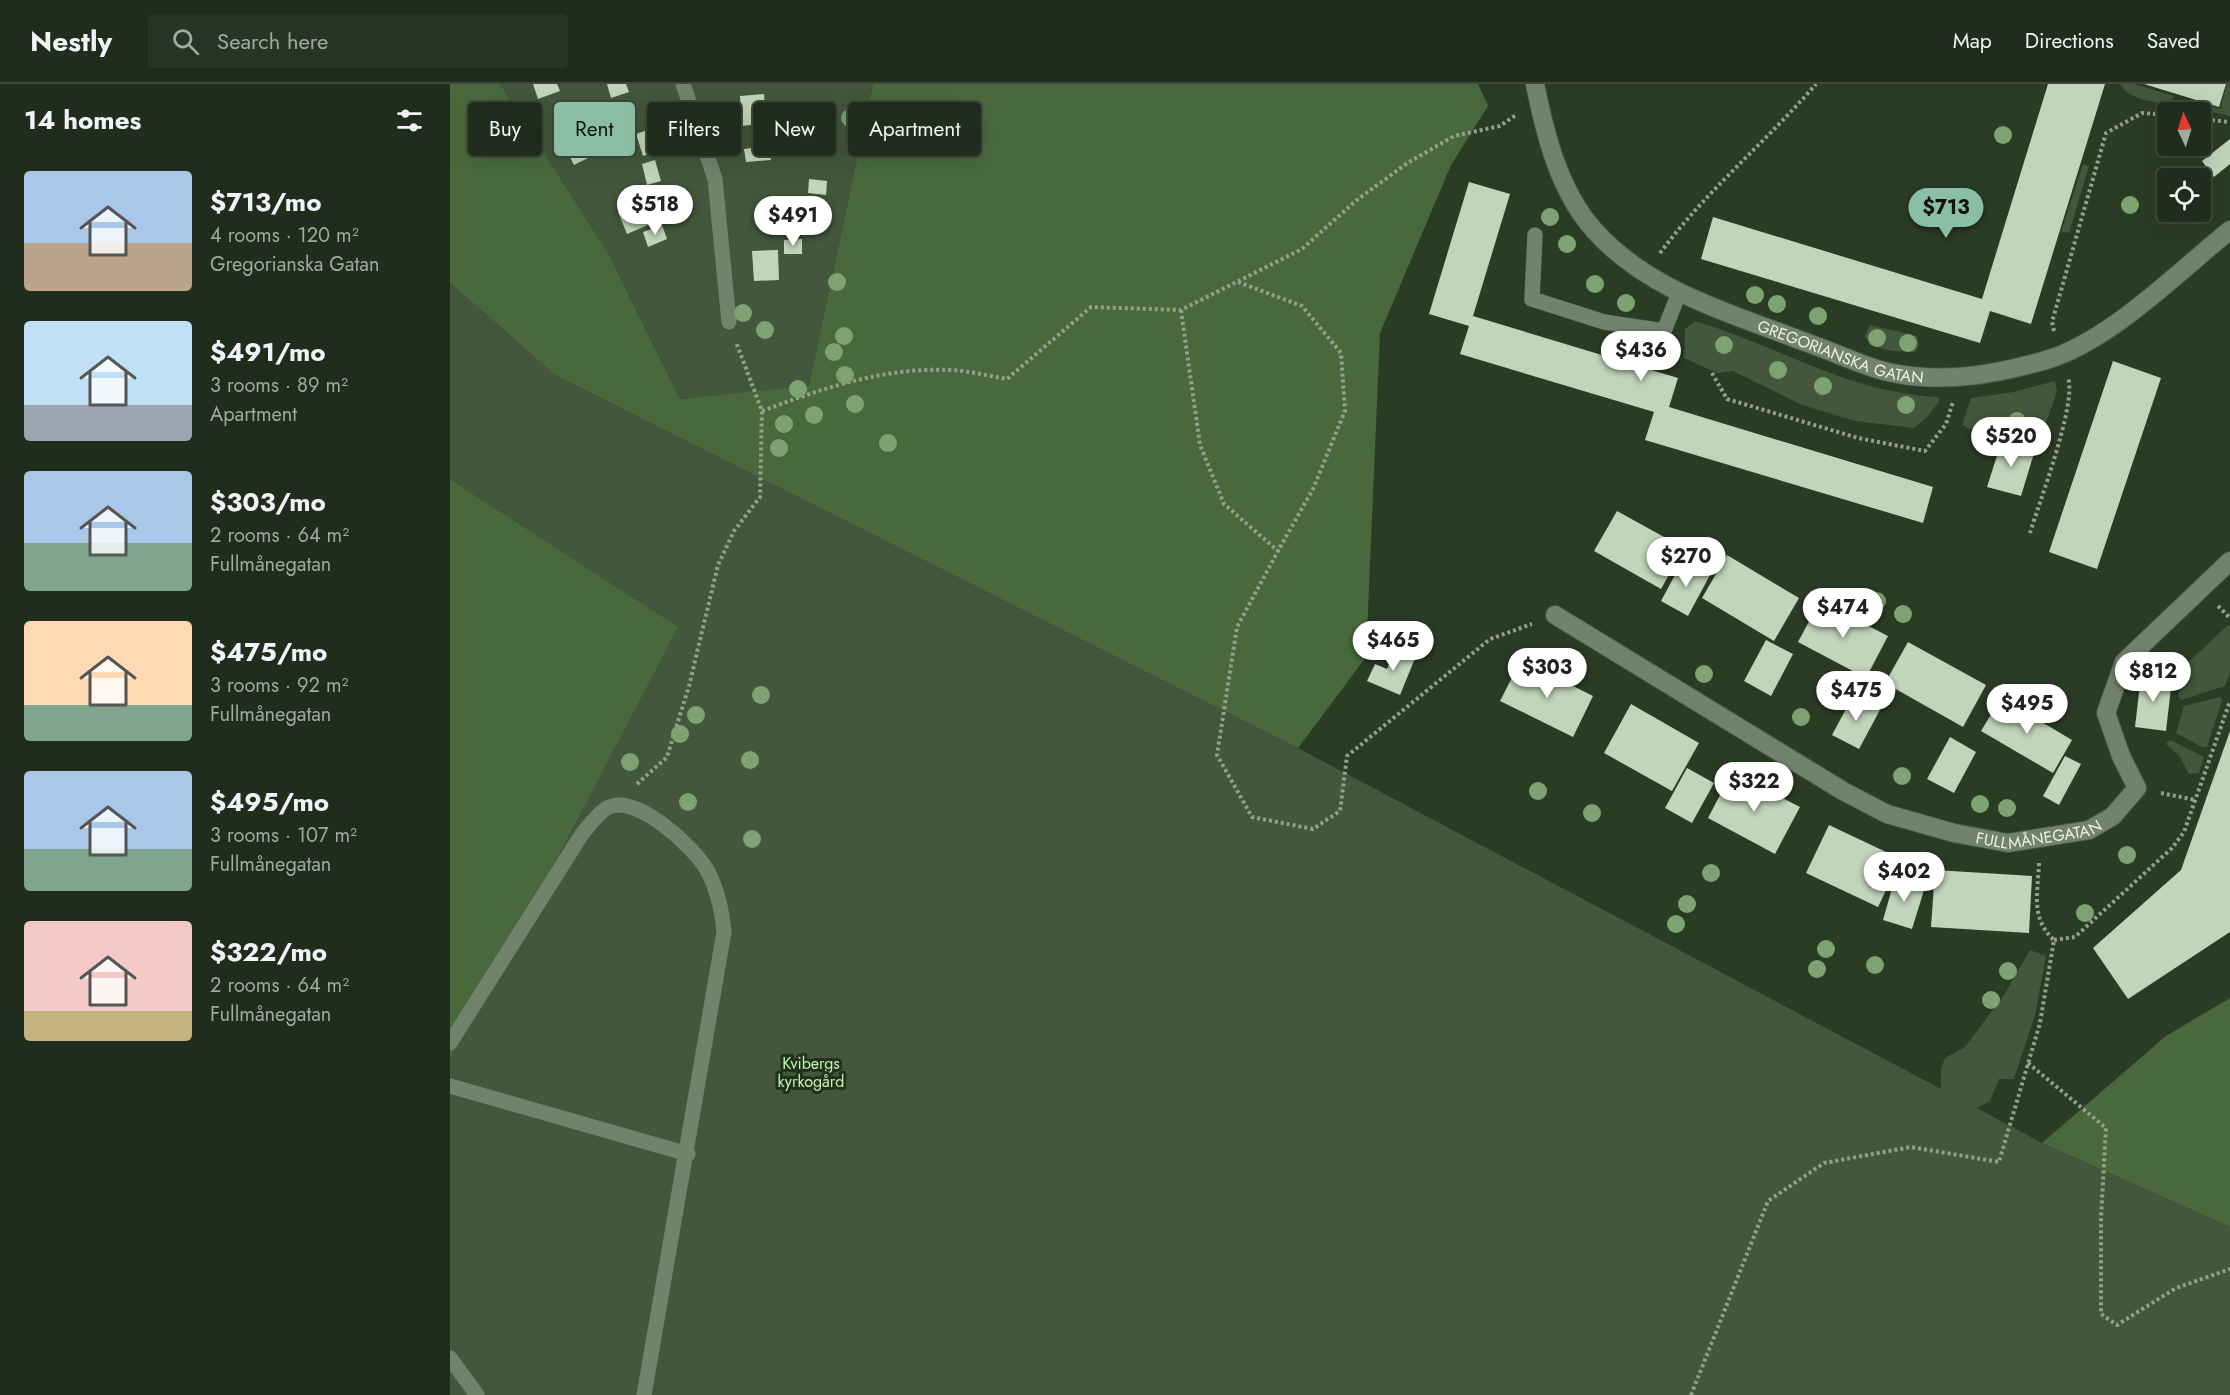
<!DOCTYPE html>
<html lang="en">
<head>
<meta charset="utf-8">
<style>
  :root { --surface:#202d1c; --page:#283525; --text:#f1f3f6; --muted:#a2a8a3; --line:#3d493b; --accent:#8abfa5 }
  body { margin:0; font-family:Jost,sans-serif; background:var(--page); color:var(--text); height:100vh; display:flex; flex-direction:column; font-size:22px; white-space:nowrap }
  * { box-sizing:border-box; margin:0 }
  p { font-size:20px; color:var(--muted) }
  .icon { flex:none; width:33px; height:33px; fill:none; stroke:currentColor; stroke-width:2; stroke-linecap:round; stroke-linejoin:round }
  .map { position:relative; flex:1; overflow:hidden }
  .panel { display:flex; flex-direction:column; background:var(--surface); width:450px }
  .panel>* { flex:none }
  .guide { position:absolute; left:18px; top:18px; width:570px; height:54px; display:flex; gap:12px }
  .needle { width:39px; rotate:356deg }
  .buttons { position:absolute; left:1707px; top:18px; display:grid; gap:12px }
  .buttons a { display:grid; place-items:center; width:54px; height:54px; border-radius:6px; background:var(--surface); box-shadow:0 6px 24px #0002,0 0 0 2px var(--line); font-size:30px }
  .price { position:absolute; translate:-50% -51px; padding:0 14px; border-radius:21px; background:#fff; color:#222; font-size:20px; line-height:39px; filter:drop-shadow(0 2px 3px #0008) }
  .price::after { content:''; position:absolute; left:50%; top:36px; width:18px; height:14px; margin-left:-9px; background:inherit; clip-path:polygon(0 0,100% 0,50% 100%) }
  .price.selected { background:var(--accent); color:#111 }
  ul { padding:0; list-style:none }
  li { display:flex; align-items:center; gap:18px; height:150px; padding:0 24px }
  li span { display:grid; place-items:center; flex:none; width:168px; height:120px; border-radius:6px; color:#555 }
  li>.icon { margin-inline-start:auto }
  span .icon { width:72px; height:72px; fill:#fffc; stroke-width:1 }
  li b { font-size:26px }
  h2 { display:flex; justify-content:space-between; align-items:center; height:72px; padding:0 24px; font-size:26px }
  .pill { padding:0 21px; border-radius:6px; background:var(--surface); box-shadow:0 6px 24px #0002,0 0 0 2px var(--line); font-size:21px; line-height:54px }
  .pill.selected { background:var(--accent); color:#111 }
  header { display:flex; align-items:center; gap:36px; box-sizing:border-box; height:84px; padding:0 30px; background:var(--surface); border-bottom:2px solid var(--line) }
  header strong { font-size:28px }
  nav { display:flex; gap:33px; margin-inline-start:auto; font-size:21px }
  .search { width:420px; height:54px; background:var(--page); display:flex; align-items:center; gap:15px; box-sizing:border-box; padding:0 21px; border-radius:6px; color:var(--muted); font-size:22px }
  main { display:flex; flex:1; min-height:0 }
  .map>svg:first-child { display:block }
  .green { fill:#42573b }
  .forest { fill:#49693d }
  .building { fill:#c1d5ba }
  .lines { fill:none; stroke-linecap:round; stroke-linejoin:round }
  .service-casing { stroke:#4b5845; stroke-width:16 }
  .minor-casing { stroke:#4b5845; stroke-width:20 }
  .path { stroke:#92a08d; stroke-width:4; stroke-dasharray:3 3; stroke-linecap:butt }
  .service { stroke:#71846b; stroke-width:15 }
  .minor { stroke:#71846b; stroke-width:18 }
  .tree { fill:#7ea271 }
  .labels { text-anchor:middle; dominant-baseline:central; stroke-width:6; stroke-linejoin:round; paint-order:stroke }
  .street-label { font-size:16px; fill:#e9f3e5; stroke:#21311c }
  .park-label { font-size:16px; fill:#c1f5af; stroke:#21311c }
</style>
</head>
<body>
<header>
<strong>Nestly</strong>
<div class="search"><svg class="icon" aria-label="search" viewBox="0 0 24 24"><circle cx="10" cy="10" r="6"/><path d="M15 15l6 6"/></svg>Search here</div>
<nav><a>Map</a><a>Directions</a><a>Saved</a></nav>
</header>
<main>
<section class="panel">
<h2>14 homes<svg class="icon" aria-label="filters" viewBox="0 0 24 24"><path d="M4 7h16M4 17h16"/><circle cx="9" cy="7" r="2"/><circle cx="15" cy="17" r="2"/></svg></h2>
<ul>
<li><span style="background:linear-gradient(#a9c7e8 60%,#b9a48a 0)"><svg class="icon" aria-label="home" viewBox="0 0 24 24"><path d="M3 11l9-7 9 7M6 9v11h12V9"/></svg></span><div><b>$713/mo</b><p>4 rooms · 120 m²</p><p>Gregorianska Gatan</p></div></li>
<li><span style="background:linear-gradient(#bfe0f5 70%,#9aa5b1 0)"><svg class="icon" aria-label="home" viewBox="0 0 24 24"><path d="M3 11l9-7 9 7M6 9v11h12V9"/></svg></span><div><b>$491/mo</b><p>3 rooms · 89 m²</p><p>Apartment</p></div></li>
<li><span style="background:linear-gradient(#a9c7e8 60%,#7fa58c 0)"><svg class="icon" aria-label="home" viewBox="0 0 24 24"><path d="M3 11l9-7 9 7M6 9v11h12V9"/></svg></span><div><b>$303/mo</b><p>2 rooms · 64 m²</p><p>Fullmånegatan</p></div></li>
<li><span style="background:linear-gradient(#ffd9b3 70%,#7fa58c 0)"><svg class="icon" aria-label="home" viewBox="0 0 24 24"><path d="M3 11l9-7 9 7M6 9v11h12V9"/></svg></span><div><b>$475/mo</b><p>3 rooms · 92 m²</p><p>Fullmånegatan</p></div></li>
<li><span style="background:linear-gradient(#a9c7e8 65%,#7fa58c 0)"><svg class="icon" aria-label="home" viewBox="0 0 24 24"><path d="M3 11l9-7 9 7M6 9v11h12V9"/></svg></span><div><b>$495/mo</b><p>3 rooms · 107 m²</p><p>Fullmånegatan</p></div></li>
<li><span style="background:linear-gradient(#f6c9c9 75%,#c2b280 0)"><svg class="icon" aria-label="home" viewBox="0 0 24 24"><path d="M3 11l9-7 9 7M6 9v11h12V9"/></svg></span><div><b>$322/mo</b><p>2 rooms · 64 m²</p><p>Fullmånegatan</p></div></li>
</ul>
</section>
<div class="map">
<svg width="1780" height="1311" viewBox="0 0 1780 1311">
  <rect width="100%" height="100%" fill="#2b3c25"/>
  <g class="green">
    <polygon points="50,0 423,0 359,303 230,315 158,169"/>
    <path d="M1670 0H1684L1724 12 1721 21C1703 17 1680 17 1670 0Z"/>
    <polygon points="1777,0 1780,0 1780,32 1752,26 1752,20 1770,25"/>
    <polygon points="1633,80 1639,82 1619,149 1611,148"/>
    <polygon points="0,199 105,291 848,664 1491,1005 1491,985 1495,974 1515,963 1554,911 1580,866 1596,872 1585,931 1564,995 1549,995 1540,1017 1527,1024 1592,1059 1780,1143 1780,1311 0,1311 0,974 10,960 227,543 0,395"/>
    <path d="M1245 237C1329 262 1397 308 1487 313L1490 316 1478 332 1464 344 1405 337 1352 321 1283 287 1267 289 1234 274 1235 245Z"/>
    <path d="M1420 241 1467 252 1469 262 1465 268C1452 268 1420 267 1415 252Z"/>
    <polygon points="1605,297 1607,308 1588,361 1549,351 1535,352 1512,341 1521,314 1563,308"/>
    <polygon points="1778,541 1780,543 1780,588 1775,602 1731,616 1728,612 1732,593 1728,588"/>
    <polygon points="1770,613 1772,616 1757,663 1752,663 1726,649 1734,622"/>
    <polygon points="1720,656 1754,673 1749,689 1739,690 1729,671 1716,660"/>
  </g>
  <g class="forest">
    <polygon points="0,0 50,0 158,169 230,315 359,302 423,0 1028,0 1038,22 1001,81 930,249 916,573 848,664 105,291 0,199"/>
    <polygon points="0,395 228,543 10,960 0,974"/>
    <polygon points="1780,914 1780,1143 1592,1059 1716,952"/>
  </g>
  <g class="building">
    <polygon points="83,0 107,0 110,7 88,15"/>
    <polygon points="157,0 176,0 179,8 161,14"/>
    <polygon points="1598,0 1655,0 1581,240 1540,227 1530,259 1251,175 1263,133 1532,215"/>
    <polygon points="1694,0 1776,0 1769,23"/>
    <polygon points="314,10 316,39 292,42 290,12"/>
    <polygon points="212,41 219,64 193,72 186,50"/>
    <polygon points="358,42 380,45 377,73 355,70"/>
    <polygon points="166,46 171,64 159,68 154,49"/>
    <polygon points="130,53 140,73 124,81 114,61"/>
    <polygon points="1780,55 1780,80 1764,93 1752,77"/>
    <polygon points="319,62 321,76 296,78 294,65"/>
    <polygon points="205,76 211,97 197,101 192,80"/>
    <polygon points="359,95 377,97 376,111 358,109"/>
    <polygon points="1019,98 1060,110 1023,232 1228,294 1219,323 1483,403 1473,439 1195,356 1204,328 1010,270 1019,242 979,230"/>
    <polygon points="195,118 203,139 177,150 168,128"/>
    <polygon points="357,118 357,145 326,146 325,120"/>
    <polygon points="212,141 217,155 198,163 193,148"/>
    <polygon points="352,155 352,170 334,170 334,156"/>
    <polygon points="328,166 329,196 304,197 302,167"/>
    <polygon points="1663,277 1711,294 1647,485 1599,468"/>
    <polygon points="1552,356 1585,366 1571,412 1537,403"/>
    <polygon points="1167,427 1234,464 1211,505 1144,467"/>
    <polygon points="1277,471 1349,514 1324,557 1252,514"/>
    <polygon points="1233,476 1260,491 1238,532 1211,517"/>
    <polygon points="1370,517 1438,552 1416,594 1348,558"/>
    <polygon points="1316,556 1343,570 1321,612 1294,597"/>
    <polygon points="1458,558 1536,601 1513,643 1435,599"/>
    <polygon points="946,563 966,572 950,611 917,597 925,580 937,585"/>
    <polygon points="1071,576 1143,612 1123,653 1050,617"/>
    <polygon points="1691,591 1722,595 1716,647 1685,643"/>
    <polygon points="1404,610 1431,624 1409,665 1382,651"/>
    <polygon points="1551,614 1622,656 1603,689 1531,647"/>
    <polygon points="1181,620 1249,659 1222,707 1154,669"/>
    <polygon points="1780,647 1780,848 1678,915 1643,864 1731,786"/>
    <polygon points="1500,653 1526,668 1504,709 1477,695"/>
    <polygon points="1615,672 1631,680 1609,721 1593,712"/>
    <polygon points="1237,684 1264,699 1242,739 1215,724"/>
    <polygon points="1282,688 1350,723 1325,770 1258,734"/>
    <polygon points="1379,741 1451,775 1428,823 1356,789"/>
    <polygon points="1485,786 1582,792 1579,849 1481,843"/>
    <polygon points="1445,794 1475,803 1462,845 1433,836"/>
  </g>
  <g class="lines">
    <defs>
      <g id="service">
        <polyline points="233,0 265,95 279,238"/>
        <polyline points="1085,151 1082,215 1154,238 1214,247 1229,209"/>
        <path d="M0 959 132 750C139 742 148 729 157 724 185 708 244 763 257 786 268 806 272 826 274 848L194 1311"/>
        <polyline points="0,1002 238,1070"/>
        <polyline points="0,1274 27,1311"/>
      </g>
      <g id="minor">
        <path id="s1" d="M1085 0C1095 50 1109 107 1144 146 1199 208 1283 230 1358 259 1387 269 1418 285 1448 290 1498 299 1547 290 1596 276 1659 258 1728 188 1780 146"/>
        <path id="s2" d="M1105 531 1393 707 1437 730 1504 749 1558 759 1639 746 1663 732 1687 704 1671 672 1656 629 1674 578 1780 477"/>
      </g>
    </defs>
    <use href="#service" class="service-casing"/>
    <use href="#minor" class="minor-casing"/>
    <g class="path">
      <polyline points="1750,35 1780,38"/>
      <path d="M1210 169C1256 107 1316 58 1366 0"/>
      <polyline points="788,198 852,222 891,269 895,327 863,405 828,467"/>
      <polyline points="731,226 750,361 774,420 828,467 787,543 767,671 802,733 863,745 890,727 897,672 1040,555 1082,540"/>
      <polyline points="1604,247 1602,238 1656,49 1692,29 1718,31"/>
      <polyline points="1262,289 1277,315 1408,354 1475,367 1496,340 1503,318"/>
      <path d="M312 327C374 304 434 283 501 286 520 287 539 292 557 295L641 223 731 226 852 165 908 115 959 78 1004 52 1050 42 1066 31"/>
      <path d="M1580 449C1589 419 1627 319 1618 294"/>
      <polyline points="1768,522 1780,534"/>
      <polyline points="187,700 217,673 239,602 268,481 284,447 310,413 312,327 286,258"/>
      <polyline points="1711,709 1746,716"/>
      <path d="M1589 779C1588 809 1580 834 1604 856"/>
      <polyline points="1604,856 1625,853 1722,764 1734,748 1780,617"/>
      <polyline points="1578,979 1656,1044 1651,1134 1651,1230 1667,1241 1726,1204 1780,1185"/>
      <polyline points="1241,1311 1318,1117 1374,1079 1461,1063 1549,1078 1590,939 1604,856"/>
    </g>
    <use href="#service" class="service"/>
    <use href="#minor" class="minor"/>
  </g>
  <g class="tree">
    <circle cx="400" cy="34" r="9"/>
    <circle cx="1553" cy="51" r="9"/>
    <circle cx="1680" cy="121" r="9"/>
    <circle cx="1481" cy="125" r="9"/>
    <circle cx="1100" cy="133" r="9"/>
    <circle cx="1117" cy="160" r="9"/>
    <circle cx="387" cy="198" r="9"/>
    <circle cx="1145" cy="200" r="9"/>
    <circle cx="1305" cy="211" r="9"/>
    <circle cx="1176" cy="219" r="9"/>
    <circle cx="1327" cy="220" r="9"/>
    <circle cx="293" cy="229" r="9"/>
    <circle cx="1368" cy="232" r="9"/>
    <circle cx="315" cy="246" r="9"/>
    <circle cx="394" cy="252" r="9"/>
    <circle cx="1427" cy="254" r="9"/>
    <circle cx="1458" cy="259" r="9"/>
    <circle cx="1274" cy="261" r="9"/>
    <circle cx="384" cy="268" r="9"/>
    <circle cx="1328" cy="286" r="9"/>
    <circle cx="395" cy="291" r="9"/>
    <circle cx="1373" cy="302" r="9"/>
    <circle cx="348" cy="305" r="9"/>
    <circle cx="405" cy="320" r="9"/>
    <circle cx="1456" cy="321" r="9"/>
    <circle cx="364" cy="331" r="9"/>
    <circle cx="1567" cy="337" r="9"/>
    <circle cx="334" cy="340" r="9"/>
    <circle cx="438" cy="359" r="9"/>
    <circle cx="329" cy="364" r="9"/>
    <circle cx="1427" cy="517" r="9"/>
    <circle cx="1453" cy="530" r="9"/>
    <circle cx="1254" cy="590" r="9"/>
    <circle cx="311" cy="611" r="9"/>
    <circle cx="246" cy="631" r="9"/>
    <circle cx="1351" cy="633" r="9"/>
    <circle cx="230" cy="650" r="9"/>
    <circle cx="300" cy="676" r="9"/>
    <circle cx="180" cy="678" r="9"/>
    <circle cx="1452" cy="692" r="9"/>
    <circle cx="1088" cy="707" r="9"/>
    <circle cx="238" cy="718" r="9"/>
    <circle cx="1530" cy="720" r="9"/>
    <circle cx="1557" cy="724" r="9"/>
    <circle cx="1142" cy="729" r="9"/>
    <circle cx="302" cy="755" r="9"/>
    <circle cx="1677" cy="771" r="9"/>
    <circle cx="1261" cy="789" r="9"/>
    <circle cx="1237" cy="820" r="9"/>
    <circle cx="1635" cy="829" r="9"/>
    <circle cx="1226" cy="840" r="9"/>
    <circle cx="1376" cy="865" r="9"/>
    <circle cx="1425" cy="881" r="9"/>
    <circle cx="1367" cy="885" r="9"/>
    <circle cx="1558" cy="887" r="9"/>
    <circle cx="1541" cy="916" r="9"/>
  </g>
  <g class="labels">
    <g class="street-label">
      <text stroke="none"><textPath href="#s1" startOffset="438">GREGORIANSKA GATAN</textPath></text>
      <text stroke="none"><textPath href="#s2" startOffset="543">FULLMÅNEGATAN</textPath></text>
    </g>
    <g class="park-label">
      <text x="361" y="979">Kvibergs<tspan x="361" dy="18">kyrkogård</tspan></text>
    </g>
  </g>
</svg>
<div class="buttons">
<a><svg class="needle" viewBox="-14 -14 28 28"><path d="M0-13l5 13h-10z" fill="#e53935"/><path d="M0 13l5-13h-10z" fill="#a2a8a3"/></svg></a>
<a><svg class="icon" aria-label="locate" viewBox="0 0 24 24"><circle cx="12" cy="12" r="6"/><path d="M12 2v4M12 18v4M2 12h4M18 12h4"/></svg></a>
</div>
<b class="price" style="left:205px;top:152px">$518</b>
<b class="price selected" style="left:1496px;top:155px">$713</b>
<b class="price" style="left:343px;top:163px">$491</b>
<b class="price" style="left:1191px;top:298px">$436</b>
<b class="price" style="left:1561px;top:384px">$520</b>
<b class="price" style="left:1236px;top:504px">$270</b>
<b class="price" style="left:1393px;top:555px">$474</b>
<b class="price" style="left:943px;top:588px">$465</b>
<b class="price" style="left:1097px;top:615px">$303</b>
<b class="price" style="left:1703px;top:619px">$812</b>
<b class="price" style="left:1406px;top:638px">$475</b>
<b class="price" style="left:1577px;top:651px">$495</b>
<b class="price" style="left:1304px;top:729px">$322</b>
<b class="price" style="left:1454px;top:819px">$402</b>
<div class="guide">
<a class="pill">Buy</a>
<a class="pill selected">Rent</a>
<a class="pill">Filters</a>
<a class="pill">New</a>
<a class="pill">Apartment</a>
</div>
</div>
</main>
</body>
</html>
